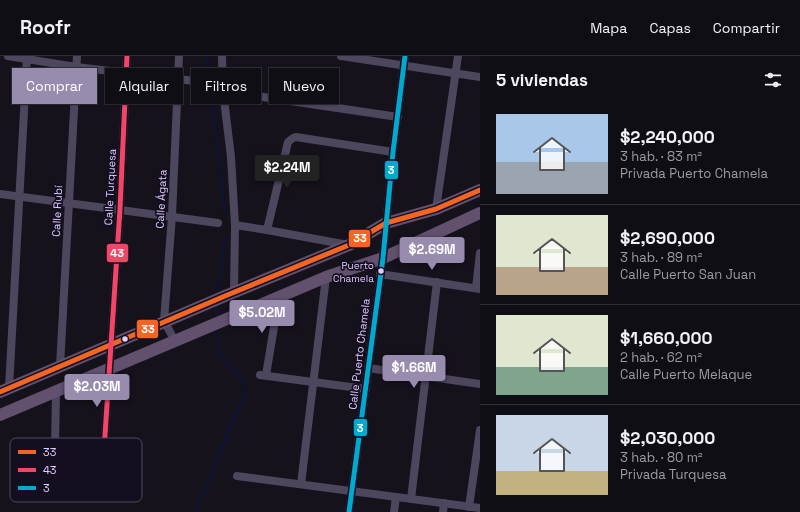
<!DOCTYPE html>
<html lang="es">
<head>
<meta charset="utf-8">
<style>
  :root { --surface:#100e15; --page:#1e1c22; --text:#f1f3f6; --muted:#9c9ca0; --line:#302e34; --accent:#988cae }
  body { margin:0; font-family:"Space Grotesk",sans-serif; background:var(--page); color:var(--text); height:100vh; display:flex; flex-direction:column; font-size:15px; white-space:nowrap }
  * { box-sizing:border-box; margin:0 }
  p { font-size:13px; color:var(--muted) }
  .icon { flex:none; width:22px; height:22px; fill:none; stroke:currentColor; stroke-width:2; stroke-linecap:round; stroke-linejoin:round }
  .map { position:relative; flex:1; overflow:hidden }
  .sheet { display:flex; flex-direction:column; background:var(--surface); width:320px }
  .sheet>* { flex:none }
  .guide { position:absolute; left:12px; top:12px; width:380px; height:36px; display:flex; gap:8px }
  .price { position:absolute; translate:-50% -34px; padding:0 9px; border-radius:4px; background:var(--accent); color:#fff; font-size:13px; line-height:26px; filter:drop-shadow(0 1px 2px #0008) }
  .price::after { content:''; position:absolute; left:50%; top:24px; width:12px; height:9px; margin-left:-6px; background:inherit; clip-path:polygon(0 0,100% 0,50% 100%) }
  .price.selected { background:#222; color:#fff }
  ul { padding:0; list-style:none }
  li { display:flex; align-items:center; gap:12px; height:100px; padding:0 16px }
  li+li { border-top:1px solid var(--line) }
  li span { display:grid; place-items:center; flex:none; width:112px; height:80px; border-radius:0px; color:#555 }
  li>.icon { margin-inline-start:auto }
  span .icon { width:48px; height:48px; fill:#fffc; stroke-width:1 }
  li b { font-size:17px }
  h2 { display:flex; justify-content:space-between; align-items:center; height:48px; padding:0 16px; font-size:17px }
  .chip { padding:0 14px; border-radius:0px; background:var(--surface); box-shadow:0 1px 3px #0004,0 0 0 1px var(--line); font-size:14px; line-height:36px }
  .chip.selected { background:var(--accent); color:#fff }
  header { display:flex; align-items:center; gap:24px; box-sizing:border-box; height:56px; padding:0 20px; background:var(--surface); border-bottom:1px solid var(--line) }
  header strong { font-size:19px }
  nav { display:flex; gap:22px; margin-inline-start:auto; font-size:14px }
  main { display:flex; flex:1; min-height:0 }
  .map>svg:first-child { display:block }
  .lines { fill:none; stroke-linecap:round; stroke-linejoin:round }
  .stream { stroke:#0c1238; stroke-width:2 }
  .minor { stroke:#4c475d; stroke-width:8 }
  .primary { stroke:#62516e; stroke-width:12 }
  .bus-1-casing { stroke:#150e20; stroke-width:8 }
  .bus-2-casing { stroke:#150e20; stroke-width:8 }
  .bus-3-casing { stroke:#150e20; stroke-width:8 }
  .bus-1 { stroke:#f26522; stroke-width:5 }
  .bus-2 { stroke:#f34667; stroke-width:5 }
  .bus-3 { stroke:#00a9ce; stroke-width:5 }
  .bus-dot { fill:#decefd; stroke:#150e20; stroke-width:1.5 }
  .labels { text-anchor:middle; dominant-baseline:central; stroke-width:3.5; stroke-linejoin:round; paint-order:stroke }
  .bus-label { font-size:10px; fill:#decefd; stroke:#150e20; text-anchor:end }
  .street-label { font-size:11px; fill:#decefd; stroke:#150e20 }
  .key { fill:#150e20; stroke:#514862; stroke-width:1 }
  .key-label { font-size:11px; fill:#decefd }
  .line-badge { stroke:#150e20; stroke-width:1.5 }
  .badge-label { font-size:11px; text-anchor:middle; font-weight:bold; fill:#fff }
</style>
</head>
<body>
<header>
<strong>Roofr</strong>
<nav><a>Mapa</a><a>Capas</a><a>Compartir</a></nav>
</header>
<main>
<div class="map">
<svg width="480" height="456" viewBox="0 0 480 456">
  <rect width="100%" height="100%" fill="#16121c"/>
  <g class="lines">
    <g class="stream">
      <polyline points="207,0 225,157"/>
      <polyline points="218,234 225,182"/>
      <polyline points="217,262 217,251"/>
      <polyline points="196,456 245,336 244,327 237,317 220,301 217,277"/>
    </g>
    <g class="minor">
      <polyline points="8,0 76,11 203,26"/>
      <polyline points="222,0 223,35 231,101 235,169 234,237"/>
      <polyline points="341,0 480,21"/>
      <polyline points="223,35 398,61"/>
      <polyline points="0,138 218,167"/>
      <polyline points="436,153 458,0"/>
      <polyline points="235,169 267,174 348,189"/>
      <polyline points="267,174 288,86 293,82 296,81 393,96"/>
      <polyline points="380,218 480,233"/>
      <polyline points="476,232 480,197"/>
      <polyline points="175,285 164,265 172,160 179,0"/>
      <polyline points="60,310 77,0"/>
      <polyline points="368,312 480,328"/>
      <polyline points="260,319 366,333"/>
      <polyline points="266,319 279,241"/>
      <polyline points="9,332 27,0"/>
      <polyline points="55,390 56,336"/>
      <polyline points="104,394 120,153 127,0"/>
      <polyline points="237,420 480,452"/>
      <polyline points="301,428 326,221"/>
      <polyline points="411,443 437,226"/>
      <polyline points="469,451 480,374"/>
      <polyline points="349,456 383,202 393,96 405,0"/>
      <polyline points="394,456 396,441"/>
      <polyline points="443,456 444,447"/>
    </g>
    <g class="primary">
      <polyline points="0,336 225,240 349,189 386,167 436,153 480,134"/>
      <polyline points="0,359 326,221 383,202 480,157"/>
    </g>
    <defs>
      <polyline id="bus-1" points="0,336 225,240 349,189 386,167 436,153 480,134"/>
      <polyline id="bus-2" points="104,394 120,153 127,0"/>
      <polyline id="bus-3" points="349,456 383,202 393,96 405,0"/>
    </defs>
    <use href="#bus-1" class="bus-1-casing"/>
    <use href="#bus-2" class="bus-2-casing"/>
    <use href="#bus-3" class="bus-3-casing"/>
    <use href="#bus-1" class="bus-1"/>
    <use href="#bus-2" class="bus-2"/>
    <use href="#bus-3" class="bus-3"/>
  </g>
  <g class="bus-dot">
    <circle cx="381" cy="215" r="3.5"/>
    <circle cx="125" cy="283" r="3.5"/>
  </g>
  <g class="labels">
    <g class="bus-label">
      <text x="374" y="209">Puerto<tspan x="374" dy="13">Chamela</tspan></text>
    </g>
    <g class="street-label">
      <text transform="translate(110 131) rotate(-87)">Calle Turquesa</text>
      <text transform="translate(161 143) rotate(-87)">Calle Ágata</text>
      <text transform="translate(57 155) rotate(-87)">Calle Rubí</text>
      <text transform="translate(359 298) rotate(-83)">Calle Puerto Chamela</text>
    </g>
  </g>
  <rect x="10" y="382" width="132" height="64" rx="6" class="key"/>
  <rect x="18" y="394" width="18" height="4" fill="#f26522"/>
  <rect x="18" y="412" width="18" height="4" fill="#f34667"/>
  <rect x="18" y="430" width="18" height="4" fill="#00a9ce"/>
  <g class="key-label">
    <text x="43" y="400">33</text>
    <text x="43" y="418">43</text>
    <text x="43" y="436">3</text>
  </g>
  <g class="line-badge">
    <rect x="384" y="104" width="15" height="20" rx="4" fill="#00a9ce"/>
    <rect x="348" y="173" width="23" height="19" rx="4" fill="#f26522"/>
    <rect x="106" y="187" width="23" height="20" rx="4" fill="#f34667"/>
    <rect x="136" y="263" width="23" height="20" rx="4" fill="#f26522"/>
    <rect x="353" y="362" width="15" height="19" rx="4" fill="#00a9ce"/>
  </g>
  <g class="badge-label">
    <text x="391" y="118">3</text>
    <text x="360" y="186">33</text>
    <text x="117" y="201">43</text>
    <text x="148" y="277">33</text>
    <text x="360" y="376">3</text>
  </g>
</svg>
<b class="price selected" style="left:287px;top:133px">$2.24M</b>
<b class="price" style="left:432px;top:215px">$2.69M</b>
<b class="price" style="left:262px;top:278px">$5.02M</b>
<b class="price" style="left:414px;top:333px">$1.66M</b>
<b class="price" style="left:97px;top:352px">$2.03M</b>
<div class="guide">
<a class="chip selected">Comprar</a>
<a class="chip">Alquilar</a>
<a class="chip">Filtros</a>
<a class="chip">Nuevo</a>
</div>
</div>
<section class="sheet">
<h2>5 viviendas<svg class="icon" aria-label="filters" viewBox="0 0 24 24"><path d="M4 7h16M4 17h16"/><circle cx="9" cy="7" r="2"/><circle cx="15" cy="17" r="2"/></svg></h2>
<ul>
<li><span style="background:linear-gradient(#a9c7e8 60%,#9aa5b1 0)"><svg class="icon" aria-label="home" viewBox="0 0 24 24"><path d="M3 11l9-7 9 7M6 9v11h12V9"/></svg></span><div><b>$2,240,000</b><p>3 hab. · 83 m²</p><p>Privada Puerto Chamela</p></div></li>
<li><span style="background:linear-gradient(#dfe7d0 65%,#b9a48a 0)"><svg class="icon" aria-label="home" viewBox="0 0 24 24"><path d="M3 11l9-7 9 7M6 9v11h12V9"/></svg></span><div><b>$2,690,000</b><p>3 hab. · 89 m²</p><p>Calle Puerto San Juan</p></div></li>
<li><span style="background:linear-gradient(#dfe7d0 65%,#7fa58c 0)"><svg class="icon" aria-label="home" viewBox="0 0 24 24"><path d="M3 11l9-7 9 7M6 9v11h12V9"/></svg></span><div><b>$1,660,000</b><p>2 hab. · 62 m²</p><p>Calle Puerto Melaque</p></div></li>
<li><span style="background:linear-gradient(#c9d6e8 70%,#c2b280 0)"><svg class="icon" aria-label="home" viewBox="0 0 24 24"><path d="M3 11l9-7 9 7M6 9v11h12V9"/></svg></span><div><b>$2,030,000</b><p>3 hab. · 80 m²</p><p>Privada Turquesa</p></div></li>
</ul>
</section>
</main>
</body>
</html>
